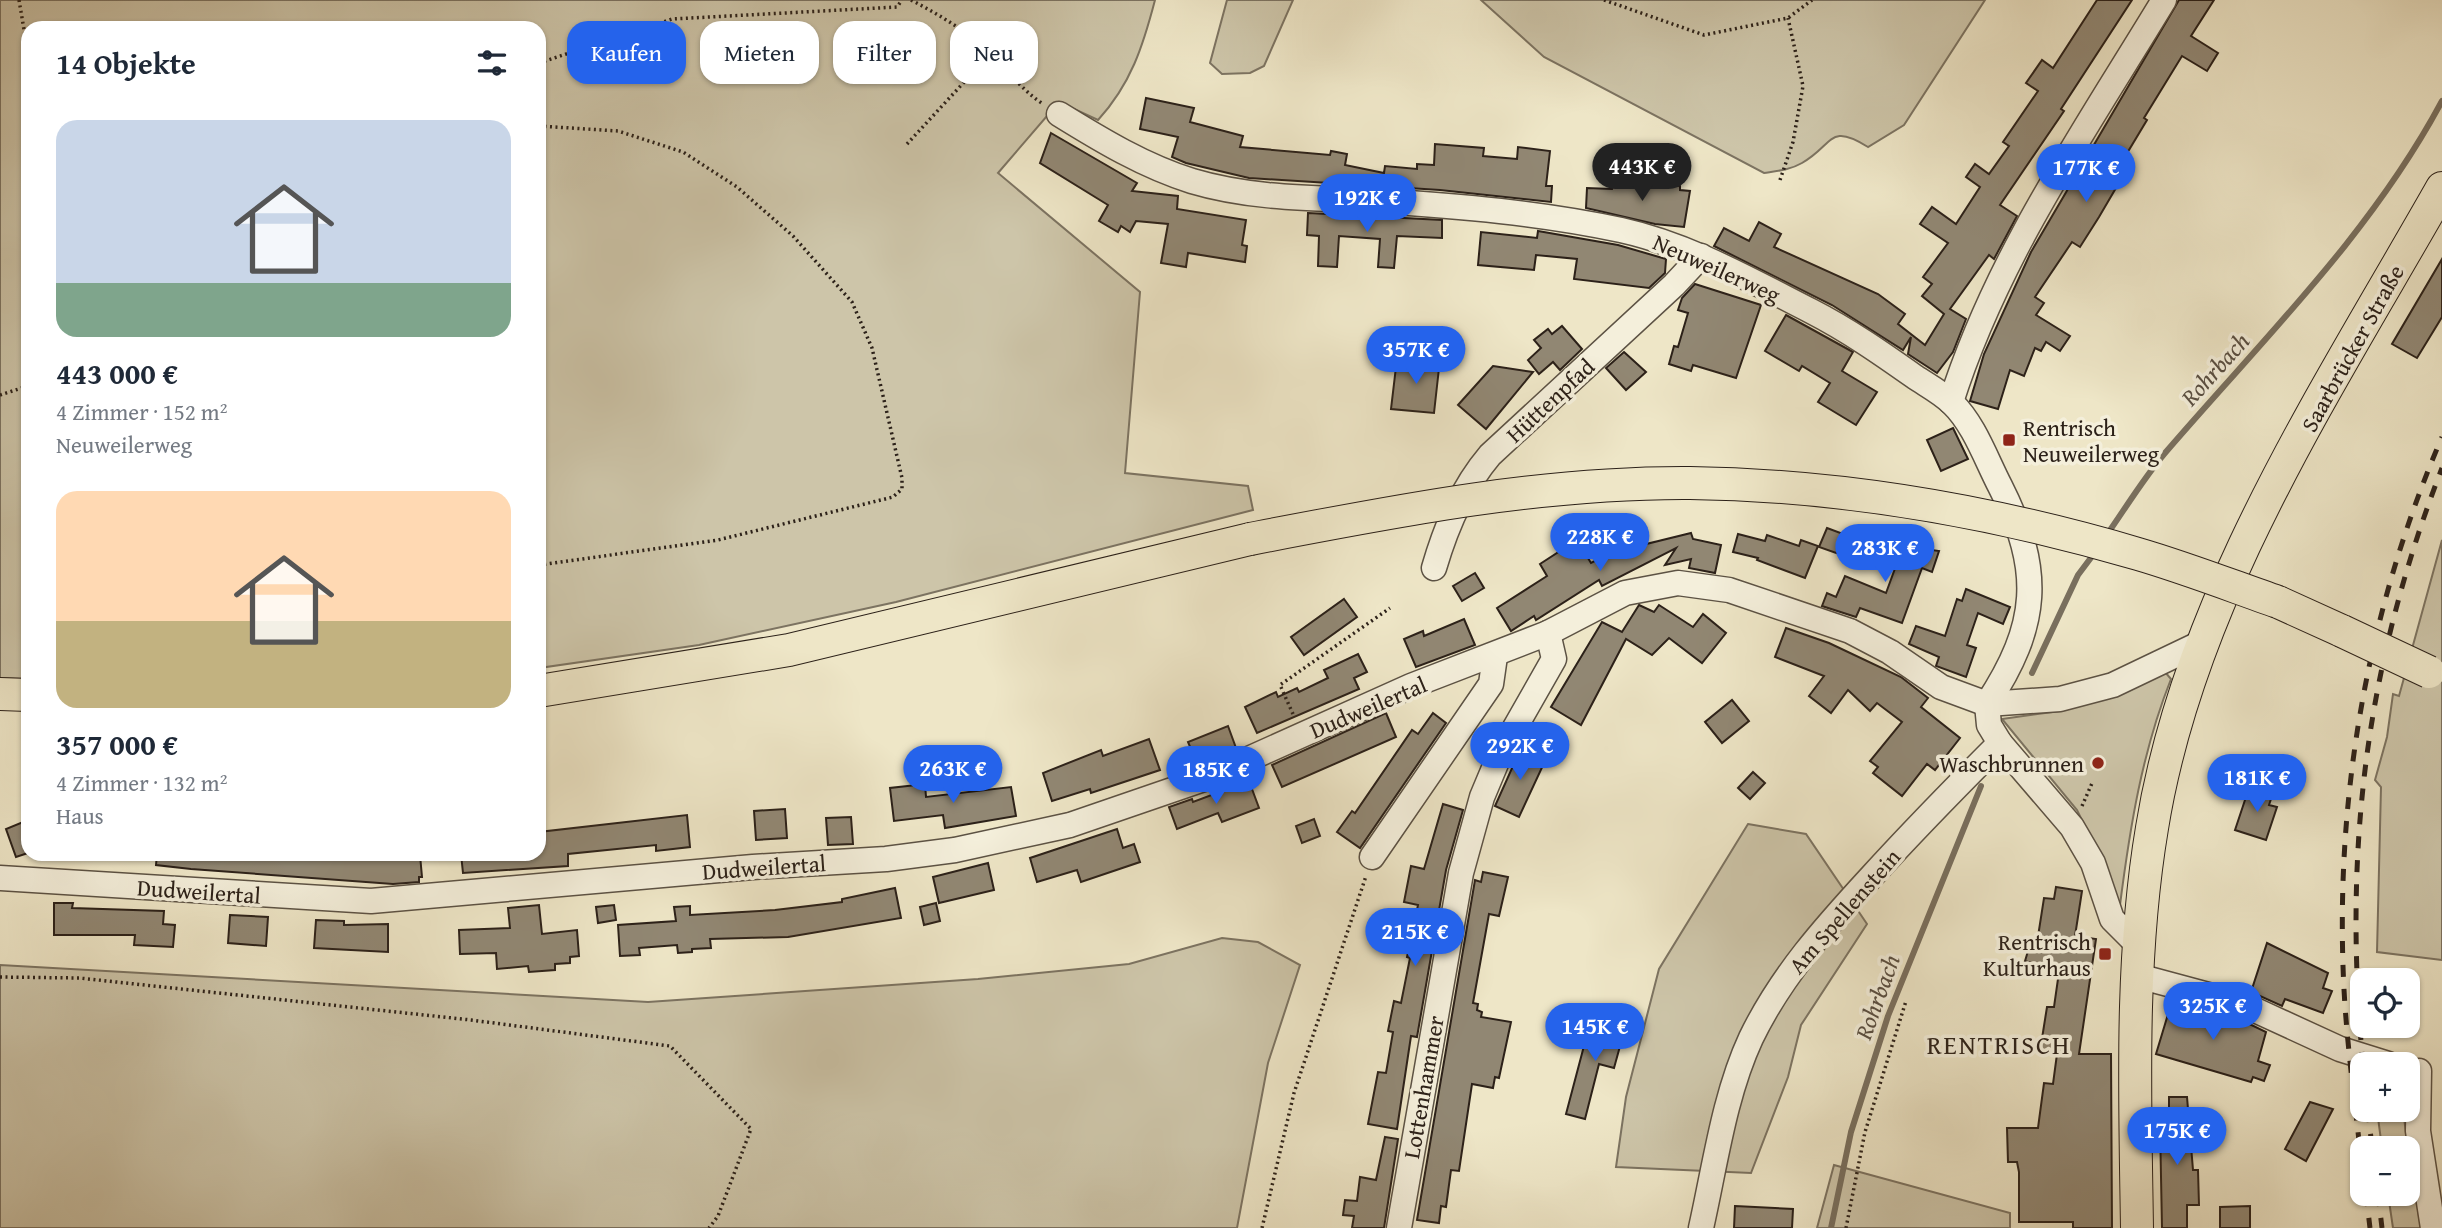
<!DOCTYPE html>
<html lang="de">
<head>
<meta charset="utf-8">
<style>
  :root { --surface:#fff; --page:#f6f6f7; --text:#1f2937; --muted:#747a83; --accent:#2563eb }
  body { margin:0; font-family:"Gentium Book Plus",serif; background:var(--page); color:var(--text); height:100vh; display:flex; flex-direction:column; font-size:26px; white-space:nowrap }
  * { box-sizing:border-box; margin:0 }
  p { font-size:23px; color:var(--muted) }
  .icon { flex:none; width:38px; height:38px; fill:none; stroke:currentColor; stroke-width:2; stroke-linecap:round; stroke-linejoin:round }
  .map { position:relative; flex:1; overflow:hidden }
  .drawer { position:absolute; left:21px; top:21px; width:525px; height:840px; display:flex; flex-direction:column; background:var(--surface); border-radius:21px; box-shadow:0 2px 5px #0004 }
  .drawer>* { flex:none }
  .banner { position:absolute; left:567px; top:21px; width:665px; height:63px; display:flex; gap:14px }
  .fabs { position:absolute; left:2350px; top:968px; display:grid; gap:14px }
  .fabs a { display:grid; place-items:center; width:70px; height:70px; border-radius:14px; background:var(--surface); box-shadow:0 2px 5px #0004; font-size:35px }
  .price { position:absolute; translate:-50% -60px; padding:0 16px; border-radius:24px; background:var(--accent); color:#fff; font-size:23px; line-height:46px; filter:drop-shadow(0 2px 4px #0008) }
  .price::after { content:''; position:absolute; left:50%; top:42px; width:21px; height:16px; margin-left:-10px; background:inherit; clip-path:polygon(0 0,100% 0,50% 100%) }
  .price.active { background:#222; color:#fff }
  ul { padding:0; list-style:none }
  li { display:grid; align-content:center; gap:14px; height:371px; padding:0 35px }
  li span { display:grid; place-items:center; height:217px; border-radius:21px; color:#555 }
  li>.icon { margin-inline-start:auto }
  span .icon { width:126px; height:126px; fill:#fffc; stroke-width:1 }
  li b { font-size:30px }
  h2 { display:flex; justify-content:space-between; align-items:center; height:84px; padding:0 35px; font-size:30px }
  .pill { padding:0 24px; border-radius:21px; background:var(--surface); box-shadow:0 2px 5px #0004; font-size:24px; line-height:63px }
  .pill.active { background:var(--accent); color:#fff }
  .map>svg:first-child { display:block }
  .green { fill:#cdc5a9; stroke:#7c7361; stroke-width:2 }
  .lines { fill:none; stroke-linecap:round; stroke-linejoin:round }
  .stream { stroke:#796f5e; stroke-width:6 }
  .building { fill:#918773; stroke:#2c2119; stroke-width:2 }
  .minor-casing { stroke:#5c5244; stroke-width:27 }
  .major-casing { stroke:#2c2119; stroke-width:34 }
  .path { stroke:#2c2119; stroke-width:3.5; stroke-dasharray:2 3.5; stroke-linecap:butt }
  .minor { stroke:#f4efdb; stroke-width:24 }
  .major { stroke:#eee6c7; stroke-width:32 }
  .rail { stroke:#2c2119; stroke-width:5; stroke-dasharray:12 12; stroke-linecap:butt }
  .major-bridge-casing { stroke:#2c2119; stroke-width:34; stroke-linecap:butt }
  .major-bridge { stroke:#eee6c7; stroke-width:32 }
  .poi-dot { fill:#8f2418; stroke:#f4efdb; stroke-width:2.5 }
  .labels { text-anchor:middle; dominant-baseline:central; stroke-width:7; stroke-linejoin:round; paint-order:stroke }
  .street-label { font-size:23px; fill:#2c2119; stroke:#f4efdb }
  .poi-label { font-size:23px; fill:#2c2119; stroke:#f4efdb; text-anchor:end }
  .water-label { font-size:24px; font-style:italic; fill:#594e41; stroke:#f4efdb }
  .quarter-label { font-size:26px; letter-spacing:2px; fill:#2c2119; stroke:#f4efdb }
</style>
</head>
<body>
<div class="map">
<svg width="2442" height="1228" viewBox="0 0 2442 1228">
  <rect width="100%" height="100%" fill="#eee6c7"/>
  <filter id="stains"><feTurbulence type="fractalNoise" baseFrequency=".00286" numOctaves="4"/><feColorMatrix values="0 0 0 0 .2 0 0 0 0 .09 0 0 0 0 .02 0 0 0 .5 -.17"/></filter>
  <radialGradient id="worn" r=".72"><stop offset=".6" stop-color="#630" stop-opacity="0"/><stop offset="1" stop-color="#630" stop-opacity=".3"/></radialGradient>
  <g class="green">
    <path d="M0 0H1155C1143 46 1131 84 1098 120L1059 102 998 173 1140 292 1125 473 1248 486 1253 510 896 602 699 645 539 668V28H28V679L0 678Z"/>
    <polygon points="1227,0 1293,0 1264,66 1250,73 1222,74 1210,63"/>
    <path d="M1481 0H1985L1904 125 1868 147C1828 122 1834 145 1802 163 1790 170 1777 171 1764 173L1544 57Z"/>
    <polygon points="2442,540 2442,960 2377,952 2381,787 2375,780 2387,737 2393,694 2399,696"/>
    <path d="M2165 672 2171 679C2142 752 2130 827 2120 905L2108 873 2077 810 2002 719 2060 711Z"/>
    <polygon points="1748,824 1806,834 1867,924 1801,1025 1788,1077 1751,1173 1616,1167 1626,1097 1659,969"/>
    <polygon points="1222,938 1258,942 1300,965 1268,1063 1237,1228 0,1228 0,965 648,1002 978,979 1129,964"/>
    <polygon points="2377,1110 2403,1110 2408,1148 2382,1148"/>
    <polygon points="2408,1150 2421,1228 2393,1228 2388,1194 2408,1194"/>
    <polygon points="1834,1165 2010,1213 2010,1228 1817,1228"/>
  </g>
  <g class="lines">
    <g class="stream">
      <path d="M2106 536C2125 509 2143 479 2165 453 2262 340 2371 234 2442 101"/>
      <polyline points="2032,673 2078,575 2096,551"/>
      <polyline points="1831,1228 1851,1132 1888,1016 1981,786"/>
    </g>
  </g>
  <g class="building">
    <polygon points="2097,0 2132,0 2061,109 2064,111 2000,205 2017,216 1994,259 1989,255 1950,309 1966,319 1953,352 1937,373 1908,354 1911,337 1903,350 1832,305 1714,246 1724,228 1749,241 1759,222 1781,234 1774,247 1878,294 1905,314 1898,324 1925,345 1944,314 1922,296 1932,284 1923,277 1948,243 1920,224 1932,207 1956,224 1980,187 1966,177 1975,164 1989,174 2009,146 2003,142 2038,91 2026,83 2042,60 2053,68"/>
    <polygon points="2179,0 2214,0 2191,36 2218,53 2207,71 2182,56 2144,118 2147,120 2123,160 2130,164 2099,217 2080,247 2072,242 2035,297 2044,303 2036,315 2070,336 2060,351 2046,342 2041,351 2035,348 2024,376 2010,370 1998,409 1970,401 1984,354 2031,252"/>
    <polygon points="1146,98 1194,108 1190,122 1243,136 1240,147 1330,155 1331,151 1347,154 1345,165 1384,173 1385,166 1417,169 1417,164 1434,165 1435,144 1484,148 1483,156 1517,159 1518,147 1550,151 1546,186 1552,186 1551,202 1440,190 1249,178 1186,163 1172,157 1178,137 1140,129"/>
    <polygon points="1051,133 1137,183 1132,191 1178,196 1177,209 1246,220 1242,245 1247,246 1245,262 1188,253 1186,267 1161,263 1168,224 1136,221 1130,232 1121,226 1118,232 1099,221 1108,205 1040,163"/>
    <polygon points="1614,181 1654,187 1655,182 1680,186 1680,190 1690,191 1684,227 1655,224 1586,208 1587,188 1612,189"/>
    <polygon points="1308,213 1442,220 1442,238 1397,236 1394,268 1378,267 1380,239 1339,236 1337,267 1318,266 1319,236 1307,235"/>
    <polygon points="1538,231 1618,245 1666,259 1665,273 1649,288 1574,279 1577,259 1536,255 1534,270 1478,265 1481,232 1537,238"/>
    <polygon points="2442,259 2442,317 2417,358 2392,344"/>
    <polygon points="1695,284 1761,305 1736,378 1693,365 1691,371 1669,364 1674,346 1678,347 1688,313 1678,310 1682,298"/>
    <polygon points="1786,315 1853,352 1842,371 1877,392 1856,425 1818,402 1830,383 1802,366 1799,371 1765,351"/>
    <polygon points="1562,326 1582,349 1560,370 1553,362 1539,374 1528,360 1541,348 1534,340 1548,329 1552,334"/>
    <polygon points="1624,352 1646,372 1626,390 1606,368"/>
    <polygon points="1409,356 1440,359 1434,413 1391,409 1396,367 1408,369"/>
    <polygon points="1493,366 1533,372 1486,429 1458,405"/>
    <polygon points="1953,428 1968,459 1941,471 1927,440"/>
    <polygon points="1827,528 1846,535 1839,554 1819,547"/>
    <polygon points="1691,533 1693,539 1721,545 1715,573 1689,568 1691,559 1665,565 1676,548 1602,586 1599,580 1536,620 1534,616 1511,631 1497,608 1547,576 1540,564 1577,540 1591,563 1638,539 1642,545"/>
    <polygon points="1738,534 1765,541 1767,535 1799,546 1801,540 1818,546 1805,578 1757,560 1758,558 1733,552"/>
    <polygon points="1881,538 1918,552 1919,548 1939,551 1932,572 1922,568 1902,623 1860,608 1856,617 1822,606 1827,593 1836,597 1845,576 1886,593 1897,563 1874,554"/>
    <polygon points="1475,573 1484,588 1462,601 1453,586"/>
    <polygon points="1966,589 2010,607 2003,624 1978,613 1967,645 1976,648 1966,677 1936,666 1939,657 1909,644 1916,626 1945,636 1957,599 1962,601"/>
    <polygon points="1344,599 1357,617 1304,655 1291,637"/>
    <polygon points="1639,605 1654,612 1659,605 1693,627 1703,614 1726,633 1702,663 1669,638 1652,655 1626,639 1581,725 1551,707 1602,622 1622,632"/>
    <polygon points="1464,619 1475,645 1416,667 1404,639 1423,631 1424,636"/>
    <polygon points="1786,628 1829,643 1901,677 1928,698 1921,707 1960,738 1935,770 1927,764 1902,796 1873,773 1878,767 1870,761 1902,722 1877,703 1870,711 1848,690 1831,713 1809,696 1824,676 1775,657"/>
    <polygon points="1358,654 1367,672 1354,678 1359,689 1257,733 1245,707 1276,692 1278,697 1297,688 1299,692 1328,678 1324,670"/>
    <polygon points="1732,700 1749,721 1722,743 1705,722"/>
    <polygon points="1386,713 1396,737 1282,787 1272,765"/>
    <polygon points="1433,713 1446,723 1360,848 1337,832 1352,811 1355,813 1412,730 1418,734"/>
    <polygon points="1228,726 1236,748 1198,765 1188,742"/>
    <polygon points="1149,739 1160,770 1091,793 1090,789 1052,801 1043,773 1101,750 1103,756"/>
    <polygon points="1522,746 1538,753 1536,757 1545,761 1519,817 1495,806"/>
    <polygon points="1753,772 1765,783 1750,799 1738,788"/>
    <polygon points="1249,781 1259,808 1222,822 1218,813 1177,829 1169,807 1192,799 1193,802"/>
    <polygon points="925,784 926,797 1011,787 1016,816 945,828 943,815 894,821 890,788"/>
    <polygon points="2257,786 2274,790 2269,805 2277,807 2266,840 2235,830 2246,797 2252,799"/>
    <polygon points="1443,804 1463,810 1446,870 1417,1037 1411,1036 1397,1129 1368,1124 1378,1072 1386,1073 1393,1032 1388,1031 1394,1001 1401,1003 1410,958 1407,957 1418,905 1404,902 1411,866 1424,869"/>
    <polygon points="785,809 787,838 756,840 754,811"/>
    <polygon points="687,815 690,847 656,851 656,845 568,854 568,866 463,873 461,854 539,854 539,832"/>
    <polygon points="851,817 853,844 828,845 826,818"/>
    <polygon points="1314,819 1320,836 1302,843 1296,826"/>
    <polygon points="28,820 28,853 16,857 6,829"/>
    <polygon points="1117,829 1123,848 1134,844 1140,862 1081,882 1077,870 1037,882 1030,858"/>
    <polygon points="157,854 336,854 396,860 396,857 420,855 422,877 419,877 419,882 393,884 191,869 156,865"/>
    <polygon points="988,863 994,890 939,903 933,877"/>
    <polygon points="1483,872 1508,877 1499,916 1489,914 1473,1003 1478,1004 1477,1010 1482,1012 1481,1017 1511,1022 1499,1078 1495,1077 1493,1088 1472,1084 1459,1171 1451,1170 1446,1207 1441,1206 1439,1223 1417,1220 1475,880 1481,882"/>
    <polygon points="2056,887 2082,891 2075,936 2096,939 2079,1054 2111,1054 2112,1228 2073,1228 2073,1222 2019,1222 2019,1172 2017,1162 2008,1162 2007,1128 2038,1128 2044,1083 2053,1084 2057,1054 2040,1051 2047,1007 2054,1007 2059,972 2025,961 2031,941 2037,943 2044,898 2054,899"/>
    <polygon points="895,888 901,918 788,937 710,939 711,948 692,949 692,952 678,953 677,945 639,948 640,955 620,956 618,925 676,921 674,907 690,906 690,915 775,910 842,902 842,899"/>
    <polygon points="54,903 73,903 72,908 164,911 163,924 175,925 173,947 134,945 135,935 54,935"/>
    <polygon points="936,903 940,921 924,925 920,907"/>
    <polygon points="539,905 542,934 577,930 579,956 570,957 570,963 555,964 555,970 529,972 528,966 497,969 496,953 460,954 459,930 510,928 508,908"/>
    <polygon points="614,905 616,920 598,923 596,907"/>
    <polygon points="230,915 268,917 266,946 228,943"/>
    <polygon points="316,920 344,921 344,925 388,924 388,952 314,948"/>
    <polygon points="2267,943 2328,973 2323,988 2332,991 2323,1013 2285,999 2282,1006 2251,992"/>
    <polygon points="2172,1001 2237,1018 2266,1032 2258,1061 2270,1065 2264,1081 2253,1077 2251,1082 2156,1054"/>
    <polygon points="1613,1013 1628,1017 1614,1068 1599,1064 1585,1119 1566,1114 1589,1027 1608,1032"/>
    <polygon points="2169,1097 2187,1097 2193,1170 2198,1170 2199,1205 2187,1205 2187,1228 2162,1228 2160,1125 2169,1125"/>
    <polygon points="2310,1102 2333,1109 2306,1161 2285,1149"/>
    <polygon points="1385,1137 1398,1139 1384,1228 1352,1228 1354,1216 1343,1215 1345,1200 1357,1201 1360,1177 1376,1180"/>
    <polygon points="1735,1206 1793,1209 1792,1228 1734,1228"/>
    <polygon points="2250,1206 2250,1228 2220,1228 2220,1207"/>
  </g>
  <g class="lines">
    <defs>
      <g id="minor">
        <path d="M1059 114C1101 140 1144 166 1192 181 1252 199 1316 198 1378 201 1459 206 1542 213 1621 230 1689 245 1750 280 1811 311 1848 330 1881 353 1915 377 1927 385 1942 393 1952 403 1974 424 1986 459 2000 486 2043 571 2039 625 1987 704"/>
        <path d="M1951 402C1997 256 2086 129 2164 0"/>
        <path d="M1434 568C1446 527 1462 488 1490 455L1674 285 1701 256"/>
        <polyline points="1987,704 1989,725 2000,743 2072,827 2093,863 2112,919 2139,946"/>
        <polyline points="1372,857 1491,684 1495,656"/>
        <polyline points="0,878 371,901 753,867 886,859 955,850 1070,825 1204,779 1411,686 1548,633 1625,593 1678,583 1729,590 1850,631 1890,652 1941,687 1987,704 2060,699 2113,685 2203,642"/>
        <polyline points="2138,976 2242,1004 2340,1049 2388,1064"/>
        <polyline points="2419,1071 2418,1131 2433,1228"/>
        <polyline points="1399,1228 1461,873 1482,797 1500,754 1554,659 1548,633"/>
        <path d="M1701 1228C1715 1166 1724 1096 1751 1038 1781 976 1825 927 1871 877 1913 831 1956 787 2000 743"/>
      </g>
      <g id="major">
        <polyline points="2278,602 2342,631"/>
        <polyline points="539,691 789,650 1250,539"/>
        <polyline points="0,694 28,695"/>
        <path d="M2137 1228C2135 1096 2130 959 2152 828 2189 597 2328 389 2442 188"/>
      </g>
    </defs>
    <use href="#minor" class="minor-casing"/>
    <use href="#major" class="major-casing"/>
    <g class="path">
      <polyline points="19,0 28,53"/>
      <path d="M911 0C940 15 968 32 992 55 1009 72 1022 90 1043 104"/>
      <polyline points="1604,0 1704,35 1788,18 1812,0"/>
      <polyline points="539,63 672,19 897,7 902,0"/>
      <polyline points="539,126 618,131 683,152 737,187 793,236 852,302 872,348 902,478 902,489 893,497 718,540 539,565"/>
      <polyline points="907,144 990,54"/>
      <polyline points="1780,180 1793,142 1803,86 1788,18"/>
      <polyline points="0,395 28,386"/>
      <polyline points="1293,714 1280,685 1390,608"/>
      <polyline points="2082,806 2093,781"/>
      <polyline points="0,977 79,978 471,1020 670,1046 751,1129 718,1216 709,1228"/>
      <polyline points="1262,1228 1294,1093 1366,876"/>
      <polyline points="1846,1228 1865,1132 1906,1001"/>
    </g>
    <use href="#minor" class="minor"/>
    <use href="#major" class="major"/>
    <g class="rail">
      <path d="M2363 1064C2343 852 2365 667 2442 468"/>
      <polyline points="2368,1110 2372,1148"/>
      <path d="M2362 1168C2355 1101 2345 1034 2343 966 2337 785 2370 604 2442 437"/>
      <polyline points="2366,1194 2370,1228"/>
      <polyline points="2378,1194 2382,1228"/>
    </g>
    <defs>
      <g id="major-bridge">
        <path d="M1250 539C1395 511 1542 482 1690 483 1842 485 1992 511 2138 554 2186 568 2232 586 2278 602"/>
        <polyline points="2342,631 2429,672"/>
      </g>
    </defs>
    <use href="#major-bridge" class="major-bridge-casing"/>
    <use href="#major-bridge" class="major-bridge"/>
  </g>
  <g class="poi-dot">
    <rect x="2002" y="433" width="14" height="14" rx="3.5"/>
    <circle cx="2098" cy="763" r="7"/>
    <rect x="2098" y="947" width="14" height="14" rx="3.5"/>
  </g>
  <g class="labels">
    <g class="street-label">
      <text transform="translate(1717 268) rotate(24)">Neuweilerweg</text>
      <text transform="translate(2352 348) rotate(-61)">Saarbrücker Straße</text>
      <text transform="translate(1550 400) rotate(-43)">Hüttenpfad</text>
      <text transform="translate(1368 707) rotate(-23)">Dudweilertal</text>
      <text transform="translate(764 867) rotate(-4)">Dudweilertal</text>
      <text transform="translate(199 891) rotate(4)">Dudweilertal</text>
      <text transform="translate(1844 911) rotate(-49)">Am Spellenstein</text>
      <text transform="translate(1423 1087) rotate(-80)">Lottenhammer</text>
    </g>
    <g class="poi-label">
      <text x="2023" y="427" text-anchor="start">Rentrisch<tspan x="2023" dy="26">Neuweilerweg</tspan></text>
      <text x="2084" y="763">Waschbrunnen</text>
      <text x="2091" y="941">Rentrisch<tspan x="2091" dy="26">Kulturhaus</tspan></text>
    </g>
    <g class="water-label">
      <text transform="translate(2215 369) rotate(-48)">Rohrbach</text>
      <text transform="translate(1877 997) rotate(-70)">Rohrbach</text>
    </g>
    <g class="quarter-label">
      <text x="1999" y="1044">RENTRISCH</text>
    </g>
  </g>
  <rect width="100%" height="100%" filter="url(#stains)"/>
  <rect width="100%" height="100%" fill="url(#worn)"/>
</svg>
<div class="fabs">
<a><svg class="icon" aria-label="locate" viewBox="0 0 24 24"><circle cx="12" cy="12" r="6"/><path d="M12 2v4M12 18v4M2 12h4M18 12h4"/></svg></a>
<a>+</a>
<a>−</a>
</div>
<b class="price active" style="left:1642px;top:203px">443K €</b>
<b class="price" style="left:2086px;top:204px">177K €</b>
<b class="price" style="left:1367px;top:234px">192K €</b>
<b class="price" style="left:1416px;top:386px">357K €</b>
<b class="price" style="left:1600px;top:573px">228K €</b>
<b class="price" style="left:1885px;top:584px">283K €</b>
<b class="price" style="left:1520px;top:782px">292K €</b>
<b class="price" style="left:953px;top:805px">263K €</b>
<b class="price" style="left:1216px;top:806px">185K €</b>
<b class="price" style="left:2257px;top:814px">181K €</b>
<b class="price" style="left:1415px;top:968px">215K €</b>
<b class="price" style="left:2213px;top:1042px">325K €</b>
<b class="price" style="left:1595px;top:1063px">145K €</b>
<b class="price" style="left:2177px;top:1167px">175K €</b>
<div class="banner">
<a class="pill active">Kaufen</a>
<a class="pill">Mieten</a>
<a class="pill">Filter</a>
<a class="pill">Neu</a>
</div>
<section class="drawer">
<h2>14 Objekte<svg class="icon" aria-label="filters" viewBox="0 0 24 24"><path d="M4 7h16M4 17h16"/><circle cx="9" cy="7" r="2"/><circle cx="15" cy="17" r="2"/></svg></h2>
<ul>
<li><span style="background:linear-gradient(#c9d6e8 75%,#7fa58c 0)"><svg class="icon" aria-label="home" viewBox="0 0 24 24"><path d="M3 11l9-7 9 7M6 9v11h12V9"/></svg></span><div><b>443 000 €</b><p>4 Zimmer · 152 m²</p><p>Neuweilerweg</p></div></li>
<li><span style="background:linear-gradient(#ffd9b3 60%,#c2b280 0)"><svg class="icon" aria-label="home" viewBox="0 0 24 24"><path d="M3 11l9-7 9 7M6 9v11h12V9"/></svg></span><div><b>357 000 €</b><p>4 Zimmer · 132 m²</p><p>Haus</p></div></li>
</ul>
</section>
</div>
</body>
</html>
